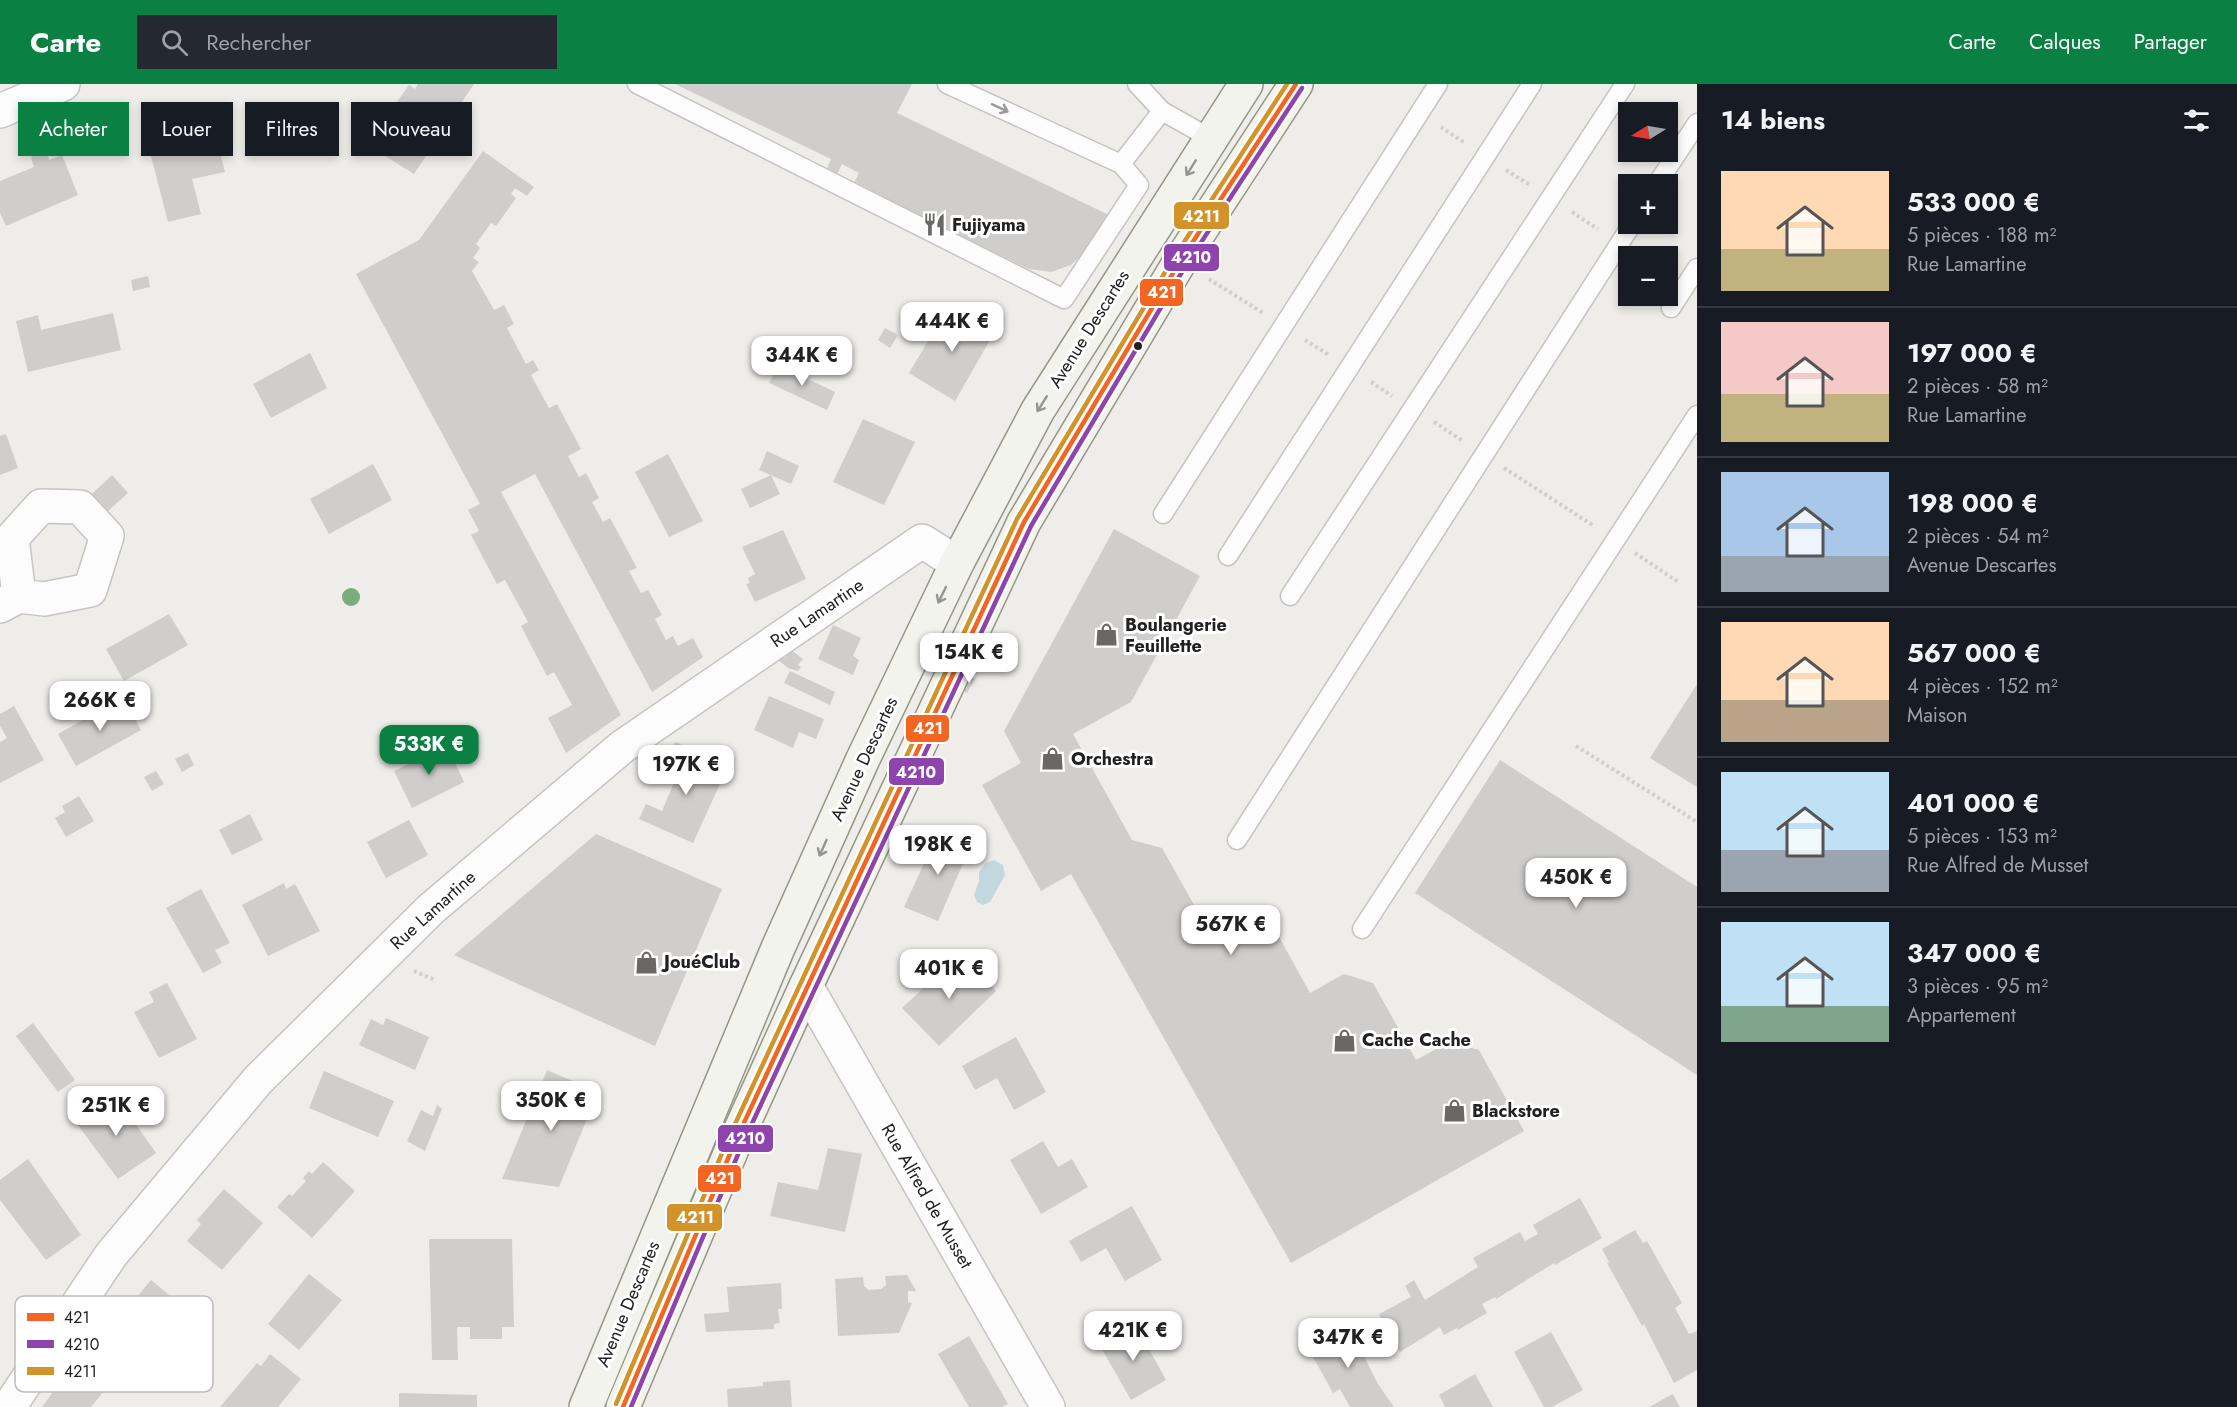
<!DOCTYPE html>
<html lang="fr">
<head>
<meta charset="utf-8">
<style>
  :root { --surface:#171b24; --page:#242831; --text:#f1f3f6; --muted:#9ea1a6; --line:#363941; --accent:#0b8043 }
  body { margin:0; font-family:Jost,sans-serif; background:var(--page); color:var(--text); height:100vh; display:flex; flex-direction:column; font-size:22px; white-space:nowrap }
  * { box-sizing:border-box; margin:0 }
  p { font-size:20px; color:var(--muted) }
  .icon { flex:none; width:33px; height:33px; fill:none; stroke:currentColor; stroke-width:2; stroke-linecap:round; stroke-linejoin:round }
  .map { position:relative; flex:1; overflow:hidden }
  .drawer { display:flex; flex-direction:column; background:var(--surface); width:540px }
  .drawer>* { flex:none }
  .guide { position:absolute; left:18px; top:18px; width:570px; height:54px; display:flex; gap:12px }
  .needle { width:39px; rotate:259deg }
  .controls { position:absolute; left:1618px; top:18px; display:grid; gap:12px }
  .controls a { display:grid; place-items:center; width:60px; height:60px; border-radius:0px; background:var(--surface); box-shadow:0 3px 9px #0003; font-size:30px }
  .price { position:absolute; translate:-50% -51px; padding:0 14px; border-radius:12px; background:#fff; color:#222; font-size:20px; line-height:39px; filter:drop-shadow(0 2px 3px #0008) }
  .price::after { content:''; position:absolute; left:50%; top:36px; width:18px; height:14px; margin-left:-9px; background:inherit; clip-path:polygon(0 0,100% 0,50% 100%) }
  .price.active { background:var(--accent); color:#fff }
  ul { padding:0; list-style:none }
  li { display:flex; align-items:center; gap:18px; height:150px; padding:0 24px }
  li+li { border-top:2px solid var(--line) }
  li span { display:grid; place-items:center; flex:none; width:168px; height:120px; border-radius:0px; color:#555 }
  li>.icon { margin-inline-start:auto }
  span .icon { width:72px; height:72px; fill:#fffc; stroke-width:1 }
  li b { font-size:26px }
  h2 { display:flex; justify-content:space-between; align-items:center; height:72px; padding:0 24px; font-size:26px }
  .tag { padding:0 21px; border-radius:0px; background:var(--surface); box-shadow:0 3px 9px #0003; font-size:21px; line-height:54px }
  .tag.active { background:var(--accent); color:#fff }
  header { display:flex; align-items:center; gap:36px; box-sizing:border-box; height:84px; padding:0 30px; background:var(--accent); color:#fff }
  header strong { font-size:28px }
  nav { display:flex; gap:33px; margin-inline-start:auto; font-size:21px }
  .search { width:420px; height:54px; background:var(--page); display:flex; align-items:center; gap:15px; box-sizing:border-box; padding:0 21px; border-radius:0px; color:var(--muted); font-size:22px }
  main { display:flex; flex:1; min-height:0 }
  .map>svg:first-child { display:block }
  .water { fill:#c2d7de }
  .building { fill:#d0cecc }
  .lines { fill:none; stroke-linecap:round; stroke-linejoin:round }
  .lane-casing { stroke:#c5c4c2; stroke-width:21 }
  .street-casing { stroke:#c5c4c2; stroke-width:36 }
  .secondary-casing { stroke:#959784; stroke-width:36 }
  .path { stroke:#d6ccca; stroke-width:4; stroke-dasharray:3 3; stroke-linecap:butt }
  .lane { stroke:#fdfcfc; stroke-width:18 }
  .street { stroke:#fdfcfc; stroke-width:33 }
  .secondary { stroke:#f3f3ed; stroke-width:33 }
  .bus-1-casing { stroke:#fff; stroke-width:9 }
  .bus-2-casing { stroke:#fff; stroke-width:9 }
  .bus-3-casing { stroke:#fff; stroke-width:9 }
  .bus-1 { stroke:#f26522; stroke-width:4.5 }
  .bus-2 { stroke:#8e44ad; stroke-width:4.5 }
  .bus-3 { stroke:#d2932b; stroke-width:4.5 }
  .tree { fill:#79ac7e }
  .oneway { stroke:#9a9999 }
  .oneway2 { stroke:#949491 }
  .bus-dot { fill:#212121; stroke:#fff; stroke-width:2 }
  .labels { text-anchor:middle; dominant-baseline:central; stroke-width:6; stroke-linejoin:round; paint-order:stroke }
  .poi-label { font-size:18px; font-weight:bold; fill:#212121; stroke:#fff; text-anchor:start }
  .street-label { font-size:18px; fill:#212121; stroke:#fff }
  .key { fill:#fff; stroke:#bcbcbc; stroke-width:1.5 }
  .key-label { font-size:16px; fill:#212121 }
  .line-badge { stroke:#fff; stroke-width:2 }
  .badge-label { font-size:16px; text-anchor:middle; font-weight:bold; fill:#fff }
</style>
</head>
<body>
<header>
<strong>Carte</strong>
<div class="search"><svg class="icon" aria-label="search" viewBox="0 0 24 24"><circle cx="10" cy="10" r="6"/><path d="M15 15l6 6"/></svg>Rechercher</div>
<nav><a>Carte</a><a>Calques</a><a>Partager</a></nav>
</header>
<main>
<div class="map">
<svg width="1697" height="1323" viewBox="0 0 1697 1323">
  <rect width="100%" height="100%" fill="#efedea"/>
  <polygon class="water" points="994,776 1003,781 1005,791 990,818 983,821 977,818 974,811 979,797 979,788 986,779"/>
  <g class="building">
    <polygon points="418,0 474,0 414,90 374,65 399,29 392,25 409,1 415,5"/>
    <polygon points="675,0 912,0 897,29 1109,131 1083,170 1071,181 1051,188 1029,185 853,101 859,89 842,80 836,92 826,87 831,75"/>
    <polygon points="216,54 225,88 192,95 201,130 168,138 151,72"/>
    <polygon points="46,67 49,76 62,71 78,111 6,142 0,129 0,97 34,83 31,73"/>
    <polygon points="483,67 534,103 527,112 515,104 511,110 516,114 496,142 491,139 476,160 480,164 473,174 479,178 472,187 494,226 504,221 514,240 507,244 526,280 533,276 539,286 531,291 549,324 557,320 581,365 568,372 579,393 586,389 599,414 592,418 603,438 610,434 637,484 629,487 641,509 648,506 662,531 655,535 666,556 673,552 678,562 693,554 703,573 652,608 535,390 501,408 621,631 566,669 548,634 572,621 554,588 547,592 521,542 528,538 505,496 497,500 471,451 479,447 468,426 480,420 356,190 419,156"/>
    <polygon points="148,192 150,203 133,207 131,196"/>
    <polygon points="949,222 994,249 955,317 909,289"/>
    <polygon points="113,229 121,266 28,288 16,237 38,231 41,246"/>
    <polygon points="885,244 898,251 890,264 878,256"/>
    <polygon points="310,269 327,304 271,334 253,300"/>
    <polygon points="778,281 835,308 827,326 769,299"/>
    <polygon points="863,335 915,358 884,421 833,398"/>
    <polygon points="6,350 18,384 0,391 0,352"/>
    <polygon points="767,367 799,382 791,400 759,386"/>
    <polygon points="668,370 703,437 669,453 635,388"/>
    <polygon points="373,380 392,416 329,450 310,415"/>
    <polygon points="112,391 128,409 107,428 91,411"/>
    <polygon points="771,391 780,410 750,424 741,405"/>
    <polygon points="1114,445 1200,492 1131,618 1073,650 1132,756 1162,764 1206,842 1238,823 1267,831 1310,909 1344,890 1373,899 1416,976 1449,958 1479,966 1524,1047 1291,1179 1071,790 1041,807 982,701 1021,679 1004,647"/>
    <polygon points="783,446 806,495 755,518 746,500 750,499 748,494 755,490 742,463"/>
    <polygon points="169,530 188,561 124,597 106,565"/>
    <polygon points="833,541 861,554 853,572 859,576 853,591 818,575"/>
    <polygon points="791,566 803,575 798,581 801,583 798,587 788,584 777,575 781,571 785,574"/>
    <polygon points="790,587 835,608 830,621 784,599"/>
    <polygon points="970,592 975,595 967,609 963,607"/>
    <polygon points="1697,600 1697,703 1650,674"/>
    <polygon points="769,612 824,635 816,655 799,648 793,664 754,646"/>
    <polygon points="123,613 141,646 76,682 58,650"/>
    <polygon points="14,622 44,676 0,699 0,658 7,654 0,642 0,630"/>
    <polygon points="675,658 690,664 686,672 725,689 693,759 639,735 646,720 662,727 679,687 666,681"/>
    <polygon points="447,661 464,698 412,724 394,687"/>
    <polygon points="188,669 194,681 182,688 175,675"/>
    <polygon points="1500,676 1697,803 1697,991 1415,809"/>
    <polygon points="156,687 164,700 152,707 144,693"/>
    <polygon points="79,712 94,737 66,753 55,734 65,728 62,722"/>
    <polygon points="250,730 263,756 232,771 219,746"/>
    <polygon points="409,736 428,771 386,794 367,758"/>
    <polygon points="939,747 971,761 938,837 904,823"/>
    <polygon points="596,750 722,805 655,962 454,871"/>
    <polygon points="284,799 286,805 295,800 320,847 268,872 242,821"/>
    <polygon points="201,805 230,859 215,866 222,879 203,889 166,824"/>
    <polygon points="961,869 996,907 939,962 902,924"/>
    <polygon points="167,899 197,955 159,974 134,928 154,918 149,908"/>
    <polygon points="386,934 429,953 415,986 359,961 371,935 383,941"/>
    <polygon points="33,939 75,996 58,1008 16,952"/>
    <polygon points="1016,953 1046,1008 1014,1026 997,994 975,1006 962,982"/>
    <polygon points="547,986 598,1008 559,1103 502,1095"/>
    <polygon points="324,987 394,1017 378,1053 309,1024"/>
    <polygon points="115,1011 156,1069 118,1095 77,1040"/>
    <polygon points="437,1021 442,1025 425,1067 407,1057 421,1026 433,1032"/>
    <polygon points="1043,1057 1058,1083 1072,1075 1088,1103 1041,1130 1010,1076"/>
    <polygon points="828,1064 862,1070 845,1148 770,1132 778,1098 818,1106"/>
    <polygon points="28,1075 81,1151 46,1176 0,1116 0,1096"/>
    <polygon points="323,1078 355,1107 312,1154 277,1123 289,1110 292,1112 306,1097 303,1094 309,1087 312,1090"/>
    <polygon points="224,1105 263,1139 222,1186 187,1157 201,1140 197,1136"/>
    <polygon points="1580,1114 1602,1154 1555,1181 1554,1179 1496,1215 1495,1213 1482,1220 1487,1229 1458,1246 1457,1244 1444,1251 1440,1243 1400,1268 1379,1230 1411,1213 1405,1202 1414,1196 1425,1216 1478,1183 1473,1174 1520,1148 1525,1157 1538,1150 1533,1141"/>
    <polygon points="1132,1122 1162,1176 1125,1197 1106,1164 1081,1178 1069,1157"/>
    <polygon points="1635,1146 1643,1159 1647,1157 1682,1219 1675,1224 1689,1250 1697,1247 1697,1286 1674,1299 1644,1240 1642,1242 1607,1179 1609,1178 1602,1165"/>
    <polygon points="429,1155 512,1155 514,1243 502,1243 502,1255 470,1255 470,1243 457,1243 458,1276 432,1276"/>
    <polygon points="309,1190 342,1216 299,1266 268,1240"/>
    <polygon points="907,1191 916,1207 908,1207 908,1218 912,1219 899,1249 838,1252 835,1195 863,1193 864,1202 869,1206 881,1205 886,1201 885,1192"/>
    <polygon points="151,1196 191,1229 143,1286 107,1256 127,1233 123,1230"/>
    <polygon points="781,1199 782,1225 778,1225 780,1239 774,1240 774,1245 706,1248 704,1230 729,1228 727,1203"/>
    <polygon points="1347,1239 1378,1300 1394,1323 1350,1323 1340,1305 1333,1309 1307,1262"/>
    <polygon points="1135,1240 1166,1296 1131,1316 1099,1260"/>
    <polygon points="1551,1248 1583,1306 1552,1323 1544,1323 1514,1268"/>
    <polygon points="969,1252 1008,1320 1002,1323 969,1323 938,1270"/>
    <polygon points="83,1262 117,1291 91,1323 42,1323 58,1301 53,1297"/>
    <polygon points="270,1270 301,1295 278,1323 220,1323 257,1279 261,1282"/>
    <polygon points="1475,1290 1493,1323 1445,1323 1439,1311"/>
    <polygon points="790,1296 792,1323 728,1323 727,1305 763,1302 763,1298"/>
    <polygon points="399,1309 477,1311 477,1323 399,1323"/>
    <polygon points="1673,1310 1680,1323 1649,1323"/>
  </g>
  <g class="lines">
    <defs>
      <g id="lane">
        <polyline points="637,0 1064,215 1139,101 1121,80 947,0"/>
        <polyline points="1162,27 1210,54"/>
        <polyline points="1121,80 1162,27 1137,0"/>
        <polyline points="1657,100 1697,39"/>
        <polyline points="1671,224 1697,184"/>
        <polyline points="1163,430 1438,0"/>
        <polyline points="1228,472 1532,0"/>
        <polyline points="1290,512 1625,0"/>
        <polyline points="1237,756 1632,140"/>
        <polyline points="1362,845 1697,331"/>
      </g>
      <g id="street">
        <polyline points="0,27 63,0"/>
        <polyline points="0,522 19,512 44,515 90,506 107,452 80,423 41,422 12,454 19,512"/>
        <polyline points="806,902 1048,1323"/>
        <polyline points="9,1323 111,1171 258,996 431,825 622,663 922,457 957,479"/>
      </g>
      <g id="secondary">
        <polyline points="586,1323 778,864 862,677 957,479 1038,326 1246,0"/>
        <polyline points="623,1323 735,1058 806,902 1024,438 1179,179 1296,0"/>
      </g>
    </defs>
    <use href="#lane" class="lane-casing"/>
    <use href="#street" class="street-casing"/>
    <use href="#secondary" class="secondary-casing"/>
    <g class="path">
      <polyline points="1441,43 1465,59"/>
      <polyline points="1506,86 1530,101"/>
      <polyline points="1572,128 1598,145"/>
      <polyline points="1660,172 1678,165"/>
      <polyline points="1209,195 1263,229"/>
      <polyline points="1305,256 1329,271"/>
      <polyline points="1371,298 1392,312"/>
      <polyline points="1434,338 1463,357"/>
      <polyline points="1504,384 1594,442"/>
      <polyline points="1635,469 1680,499"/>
      <polyline points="1576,662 1697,738"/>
      <polyline points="414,887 435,896"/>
    </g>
    <use href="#lane" class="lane"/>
    <use href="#street" class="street"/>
    <use href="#secondary" class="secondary"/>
    <defs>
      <polyline id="bus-1" points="623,1323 735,1058 1024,438 1179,179 1296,0"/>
      <polyline id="bus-2" points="631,1323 742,1061 1031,442 1185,183 1302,4"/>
      <polyline id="bus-3" points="616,1320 728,1055 1017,435 1173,175 1287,0"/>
    </defs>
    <use href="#bus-1" class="bus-1-casing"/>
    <use href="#bus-2" class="bus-2-casing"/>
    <use href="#bus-3" class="bus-3-casing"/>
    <use href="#bus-1" class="bus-1"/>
    <use href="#bus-2" class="bus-2"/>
    <use href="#bus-3" class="bus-3"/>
  </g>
  <circle class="tree" cx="351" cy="513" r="9"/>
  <defs><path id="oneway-shaft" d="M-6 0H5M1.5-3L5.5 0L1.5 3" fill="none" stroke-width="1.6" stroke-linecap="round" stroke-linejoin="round" transform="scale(1.5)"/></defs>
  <use class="oneway" href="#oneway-shaft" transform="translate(1000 24) rotate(25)"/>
  <g class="oneway2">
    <use href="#oneway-shaft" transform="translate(1191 84) rotate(122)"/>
    <use href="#oneway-shaft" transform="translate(1042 320) rotate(122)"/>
    <use href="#oneway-shaft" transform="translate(942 511) rotate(116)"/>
    <use href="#oneway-shaft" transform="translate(823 764) rotate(114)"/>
  </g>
  <defs>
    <symbol id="restaurant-bare" viewBox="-9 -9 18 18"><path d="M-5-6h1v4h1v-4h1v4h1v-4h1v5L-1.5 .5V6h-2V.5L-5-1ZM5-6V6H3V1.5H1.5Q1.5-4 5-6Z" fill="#696867" stroke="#fff" stroke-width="2.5" paint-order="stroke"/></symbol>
    <symbol id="shop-bare" viewBox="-9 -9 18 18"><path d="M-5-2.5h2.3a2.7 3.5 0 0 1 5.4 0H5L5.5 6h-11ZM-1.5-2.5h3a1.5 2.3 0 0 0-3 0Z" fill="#696867" stroke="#fff" stroke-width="2.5" paint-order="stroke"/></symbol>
  </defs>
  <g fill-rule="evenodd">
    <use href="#restaurant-bare" x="918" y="124" width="33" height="33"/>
    <use href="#shop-bare" x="1090" y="534" width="33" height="33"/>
    <use href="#shop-bare" x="1036" y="658" width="33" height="33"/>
    <use href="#shop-bare" x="630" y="862" width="33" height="33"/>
    <use href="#shop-bare" x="1328" y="940" width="33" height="33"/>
    <use href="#shop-bare" x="1438" y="1010" width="33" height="33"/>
  </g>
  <circle class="bus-dot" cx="1138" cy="262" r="5"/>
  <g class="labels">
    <g class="poi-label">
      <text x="952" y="141">Fujiyama</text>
      <text x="1125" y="541">Boulangerie<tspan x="1125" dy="21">Feuillette</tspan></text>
      <text x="1071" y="675">Orchestra</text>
      <text x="664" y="878">JouéClub</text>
      <text x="1362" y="956">Cache Cache</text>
      <text x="1472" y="1027">Blackstore</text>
    </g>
    <g class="street-label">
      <text transform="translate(1089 245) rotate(-58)">Avenue Descartes</text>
      <text transform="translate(817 529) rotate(-34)">Rue Lamartine</text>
      <text transform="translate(864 675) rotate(-65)">Avenue Descartes</text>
      <text transform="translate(433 826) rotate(-42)">Rue Lamartine</text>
      <text transform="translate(927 1112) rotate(60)">Rue Alfred de Musset</text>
      <text transform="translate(628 1220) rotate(-67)">Avenue Descartes</text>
    </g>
  </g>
  <rect x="15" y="1212" width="198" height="96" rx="9" class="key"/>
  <rect x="27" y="1229" width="27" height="8" fill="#f26522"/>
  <rect x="27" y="1256" width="27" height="8" fill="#8e44ad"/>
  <rect x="27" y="1283" width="27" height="8" fill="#d2932b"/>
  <g class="key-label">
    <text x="64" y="1239">421</text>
    <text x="64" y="1266">4210</text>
    <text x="64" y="1293">4211</text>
  </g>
  <g class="line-badge">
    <rect x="1173" y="117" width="57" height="29" rx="6" fill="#d2932b"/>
    <rect x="1163" y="159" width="57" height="29" rx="6" fill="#8e44ad"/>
    <rect x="1139" y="194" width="45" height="29" rx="6" fill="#f26522"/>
    <rect x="905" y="630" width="45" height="29" rx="6" fill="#f26522"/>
    <rect x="888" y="673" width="57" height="29" rx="6" fill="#8e44ad"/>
    <rect x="717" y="1040" width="57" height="29" rx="6" fill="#8e44ad"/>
    <rect x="697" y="1080" width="45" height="29" rx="6" fill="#f26522"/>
    <rect x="666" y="1119" width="57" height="29" rx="6" fill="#d2932b"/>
  </g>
  <g class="badge-label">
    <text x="1201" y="138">4211</text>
    <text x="1191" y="179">4210</text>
    <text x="1162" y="214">421</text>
    <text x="928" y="650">421</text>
    <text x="916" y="694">4210</text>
    <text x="745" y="1060">4210</text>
    <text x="720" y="1100">421</text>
    <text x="695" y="1139">4211</text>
  </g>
</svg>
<div class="controls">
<a><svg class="needle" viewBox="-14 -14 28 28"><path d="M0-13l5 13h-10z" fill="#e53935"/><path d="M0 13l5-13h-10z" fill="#9ea1a6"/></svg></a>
<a>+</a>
<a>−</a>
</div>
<b class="price" style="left:952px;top:269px">444K €</b>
<b class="price" style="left:802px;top:303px">344K €</b>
<b class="price" style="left:969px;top:600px">154K €</b>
<b class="price" style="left:100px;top:648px">266K €</b>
<b class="price active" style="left:429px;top:692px">533K €</b>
<b class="price" style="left:686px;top:712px">197K €</b>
<b class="price" style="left:938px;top:792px">198K €</b>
<b class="price" style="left:1576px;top:825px">450K €</b>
<b class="price" style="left:1231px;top:872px">567K €</b>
<b class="price" style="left:949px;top:916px">401K €</b>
<b class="price" style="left:551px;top:1048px">350K €</b>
<b class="price" style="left:116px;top:1053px">251K €</b>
<b class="price" style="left:1133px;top:1278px">421K €</b>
<b class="price" style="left:1348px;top:1285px">347K €</b>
<div class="guide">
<a class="tag active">Acheter</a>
<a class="tag">Louer</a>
<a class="tag">Filtres</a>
<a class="tag">Nouveau</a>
</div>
</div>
<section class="drawer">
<h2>14 biens<svg class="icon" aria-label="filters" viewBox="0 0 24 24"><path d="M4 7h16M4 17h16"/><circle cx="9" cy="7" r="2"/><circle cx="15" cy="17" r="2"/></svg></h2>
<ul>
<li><span style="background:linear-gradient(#ffd9b3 65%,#c2b280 0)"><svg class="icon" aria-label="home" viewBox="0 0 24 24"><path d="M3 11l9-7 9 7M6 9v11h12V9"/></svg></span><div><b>533 000 €</b><p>5 pièces · 188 m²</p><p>Rue Lamartine</p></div></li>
<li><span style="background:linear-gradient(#f6c9c9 60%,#c2b280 0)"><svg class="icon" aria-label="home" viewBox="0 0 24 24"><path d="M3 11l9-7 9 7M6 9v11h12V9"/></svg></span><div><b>197 000 €</b><p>2 pièces · 58 m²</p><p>Rue Lamartine</p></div></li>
<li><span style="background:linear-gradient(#a9c7e8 70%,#9aa5b1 0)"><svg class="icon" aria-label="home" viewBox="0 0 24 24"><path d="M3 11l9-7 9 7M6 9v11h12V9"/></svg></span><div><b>198 000 €</b><p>2 pièces · 54 m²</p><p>Avenue Descartes</p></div></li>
<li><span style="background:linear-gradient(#ffd9b3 65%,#b9a48a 0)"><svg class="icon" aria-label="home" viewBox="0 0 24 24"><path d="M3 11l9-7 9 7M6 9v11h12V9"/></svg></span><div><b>567 000 €</b><p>4 pièces · 152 m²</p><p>Maison</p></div></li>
<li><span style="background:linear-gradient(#bfe0f5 65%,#9aa5b1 0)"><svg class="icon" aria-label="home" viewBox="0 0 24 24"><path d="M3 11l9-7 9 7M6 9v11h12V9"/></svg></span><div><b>401 000 €</b><p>5 pièces · 153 m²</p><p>Rue Alfred de Musset</p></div></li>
<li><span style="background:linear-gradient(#bfe0f5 70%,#7fa58c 0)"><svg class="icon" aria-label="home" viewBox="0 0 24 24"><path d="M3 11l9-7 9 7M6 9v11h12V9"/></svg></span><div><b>347 000 €</b><p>3 pièces · 95 m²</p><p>Appartement</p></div></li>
</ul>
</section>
</main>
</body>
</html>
